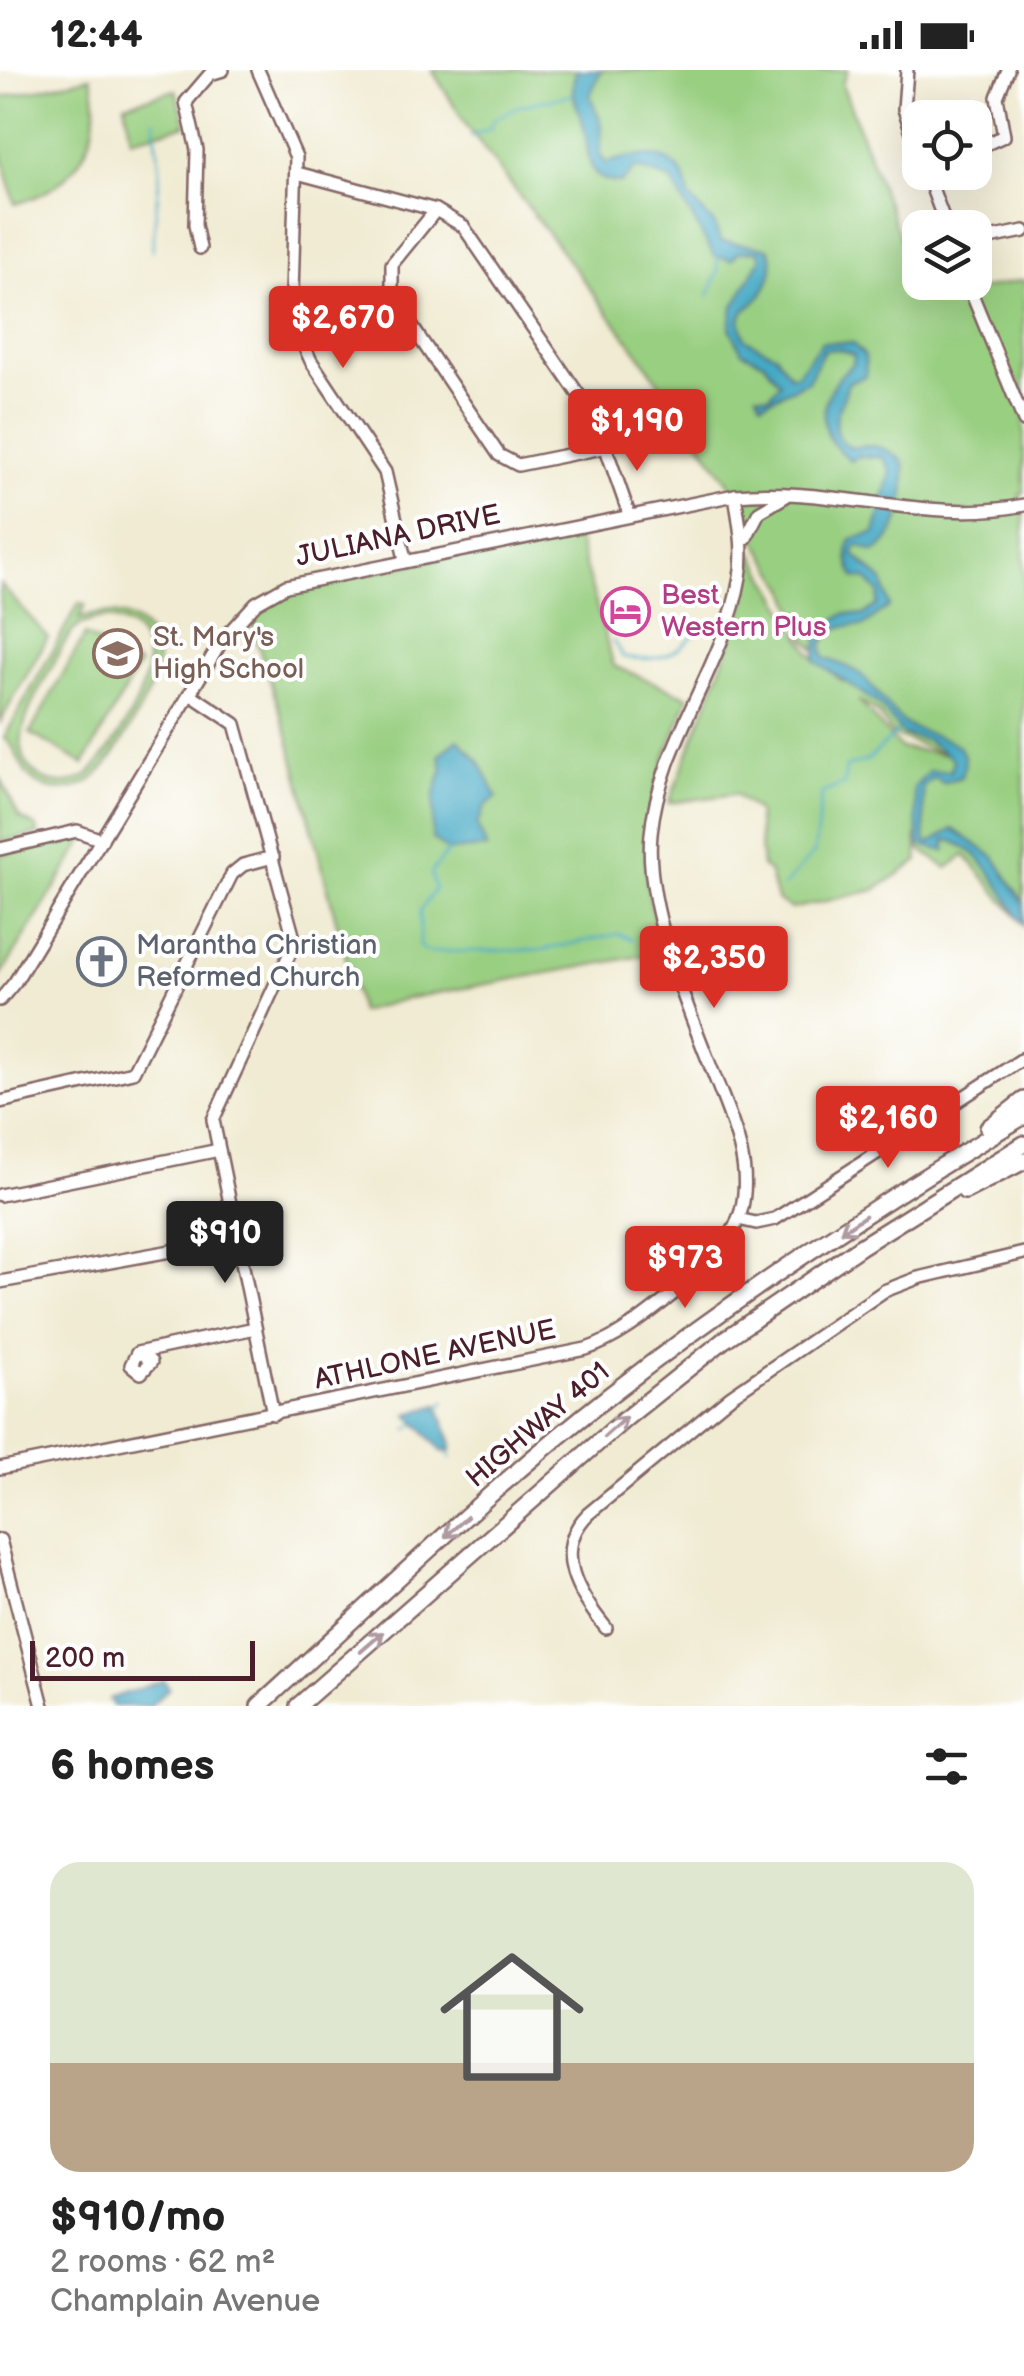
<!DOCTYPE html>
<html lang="en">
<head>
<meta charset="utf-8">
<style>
  :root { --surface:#fff; --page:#f2f2f2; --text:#222; --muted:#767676; --accent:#d93025 }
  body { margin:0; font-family:"Balsamiq Sans",sans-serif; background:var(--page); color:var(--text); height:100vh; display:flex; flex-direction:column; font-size:38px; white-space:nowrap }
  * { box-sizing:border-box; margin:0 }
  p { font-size:32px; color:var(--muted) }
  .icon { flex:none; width:55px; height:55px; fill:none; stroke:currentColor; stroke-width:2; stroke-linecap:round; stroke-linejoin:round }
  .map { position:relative; height:1636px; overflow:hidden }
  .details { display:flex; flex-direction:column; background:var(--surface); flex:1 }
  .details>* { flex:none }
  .fabs { position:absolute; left:902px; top:30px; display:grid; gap:20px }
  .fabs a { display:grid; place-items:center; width:90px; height:90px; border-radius:20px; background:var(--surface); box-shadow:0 10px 40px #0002; font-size:50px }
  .scale { position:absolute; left:30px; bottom:25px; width:225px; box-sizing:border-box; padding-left:10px; border:5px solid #4a1f2b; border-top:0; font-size:28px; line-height:35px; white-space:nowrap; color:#4a1f2b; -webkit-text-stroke:8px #fff; paint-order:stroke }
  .price { position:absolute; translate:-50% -85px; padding:0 22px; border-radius:10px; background:var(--accent); color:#fff; font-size:32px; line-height:65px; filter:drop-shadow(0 2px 5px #0008) }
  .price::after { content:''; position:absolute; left:50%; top:60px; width:30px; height:22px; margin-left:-15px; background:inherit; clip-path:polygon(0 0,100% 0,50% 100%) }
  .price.current { background:#222; color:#fff }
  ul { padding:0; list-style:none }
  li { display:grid; align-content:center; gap:20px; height:530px; padding:0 50px }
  li span { display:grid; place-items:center; height:310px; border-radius:30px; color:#555 }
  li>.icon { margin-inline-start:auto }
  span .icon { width:180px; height:180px; fill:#fffc; stroke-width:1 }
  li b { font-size:42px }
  h2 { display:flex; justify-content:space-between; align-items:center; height:120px; padding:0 50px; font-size:42px }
  .status { display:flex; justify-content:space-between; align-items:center; height:70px; padding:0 50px; background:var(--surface); direction:ltr }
  .status svg { height:28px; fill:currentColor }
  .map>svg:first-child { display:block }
  .green { fill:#99cf81; stroke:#727756; stroke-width:2.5; fill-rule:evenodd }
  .water { fill:#44a9c4; stroke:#476478; stroke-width:2.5 }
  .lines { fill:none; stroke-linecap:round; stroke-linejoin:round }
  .stream { stroke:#44a9c4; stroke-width:2.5 }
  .minor-casing { stroke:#846665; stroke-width:16 }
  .highway-casing { stroke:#846665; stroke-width:20 }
  .minor { stroke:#fff; stroke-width:11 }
  .highway { stroke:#fff; stroke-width:15 }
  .oneway { stroke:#ae9aa0 }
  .labels { text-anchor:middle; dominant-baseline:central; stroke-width:8; stroke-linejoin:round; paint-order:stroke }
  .street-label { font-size:28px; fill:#4a1f2b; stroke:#fff }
  .hotel-label { font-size:28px; fill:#b23c85; stroke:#fff; text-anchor:start }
  .education-label { font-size:28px; fill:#785e54; stroke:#fff; text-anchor:start }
  .worship-label { font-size:28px; fill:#5b616d; stroke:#fff; text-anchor:start }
</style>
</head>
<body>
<div class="status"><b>12:44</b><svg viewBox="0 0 49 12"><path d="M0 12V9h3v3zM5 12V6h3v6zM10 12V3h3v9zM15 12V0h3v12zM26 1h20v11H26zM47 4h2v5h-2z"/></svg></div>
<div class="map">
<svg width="1024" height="1636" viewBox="0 0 1024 1636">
  <rect width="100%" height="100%" fill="#fff"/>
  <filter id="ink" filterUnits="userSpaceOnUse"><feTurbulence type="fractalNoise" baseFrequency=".01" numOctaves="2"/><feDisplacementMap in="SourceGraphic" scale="20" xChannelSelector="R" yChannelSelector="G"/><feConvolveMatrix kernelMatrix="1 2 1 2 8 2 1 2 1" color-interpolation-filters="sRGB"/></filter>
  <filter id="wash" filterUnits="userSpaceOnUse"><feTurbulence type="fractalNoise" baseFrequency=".0048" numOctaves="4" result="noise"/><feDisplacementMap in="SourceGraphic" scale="40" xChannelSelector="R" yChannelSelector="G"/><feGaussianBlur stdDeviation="2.25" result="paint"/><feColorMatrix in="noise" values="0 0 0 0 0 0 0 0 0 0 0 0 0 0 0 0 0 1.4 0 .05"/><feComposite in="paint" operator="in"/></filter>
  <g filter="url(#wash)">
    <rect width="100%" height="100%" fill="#f0ebd2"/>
    <g class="green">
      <path d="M432 0H848L842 14 924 231 1024 210V423L1019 425 1024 434V855L965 785 947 798 918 778 916 764 918 791 875 820 791 839 777 830 769 801 762 796 757 741 735 724 669 733 744 537 753 483 810 583 843 612 806 569 787 520 741 447 731 416 642 288 467 56ZM858 630 878 643 893 665 944 684 900 678Z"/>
      <path d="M91 7C107 68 75 118 15 134L0 78V28Z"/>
      <polygon points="176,20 186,55 131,69 125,34"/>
      <path d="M575 461 614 596 689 627C650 723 628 780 664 882L404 929 360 942 287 662 249 548 277 528 310 515Z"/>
      <polygon points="0,514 48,567 0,652"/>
      <path d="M79 533 85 535 79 549C113 535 159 549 157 594 156 618 112 694 93 709 80 718 64 722 48 718 15 707 23 681 4 668ZM104 548C193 561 122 670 88 705 74 714 59 716 43 709 0 684 32 632 50 600 57 587 64 569 75 559 83 552 93 550 104 548Z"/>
      <polygon points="85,565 139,595 84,694 30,663"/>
      <polygon points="0,707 19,747 37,757 38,764 0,772"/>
      <polygon points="80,766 86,767 0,907 0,785"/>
    </g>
    <g class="water">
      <path d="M577 0H601L590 26 602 55 600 85 606 93C644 81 684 79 689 127L715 155 720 171 768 178C781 200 761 232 743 241L740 250 745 269 776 285 790 305H796L822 272 852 273 865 286 866 306 848 313C843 336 820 362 852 378 874 373 888 377 904 393 907 422 902 467 874 482L858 475 853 484 883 511 889 536 864 556C845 555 831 555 822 575L824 587C833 592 852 597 859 603 875 616 890 644 907 655 926 668 979 665 961 707L943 713 934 707 923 716 925 771 930 773 953 759 994 787 1024 833V856C1005 828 983 774 945 770V781L919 775 914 718 929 701H951L953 689 927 670 904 665 878 634 815 591 819 561 846 543 863 545 877 535 879 523 866 509 855 507C848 495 846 482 851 469L875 463 891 401 883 387 857 386 852 391C811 364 818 321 853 294L854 285 840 279 824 280 808 311 762 333 757 324 769 326 780 313 764 292 742 282 730 258 733 238 761 188 758 181 738 182 732 190 714 186 671 110 636 98 621 113C585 111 590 88 585 62 581 39 566 25 577 0Z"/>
      <polygon points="458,669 479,691 497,727 486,735 477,755 487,778 448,781 432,769 434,726 443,698 440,685"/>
      <polygon points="438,1335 452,1374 450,1382 442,1381 408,1344"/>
      <polygon points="164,1610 169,1618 150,1636 113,1636 109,1629"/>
    </g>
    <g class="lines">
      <g class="stream">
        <polyline points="471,66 491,58 492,50 519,36 571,25"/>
        <polyline points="152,182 160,101 154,50"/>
        <polyline points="708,226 718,202 717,186"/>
        <path d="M613 571 623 587C661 593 676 585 701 557"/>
        <polyline points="448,781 431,803 435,819 420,841 420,877 428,882 542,880 618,864 632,869"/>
        <polyline points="783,817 814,783 822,723 844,714 846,697 868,690 898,661"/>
        <polyline points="440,1337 445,1331"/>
        <polyline points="408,1359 415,1354"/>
        <polyline points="449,1383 451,1388"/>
      </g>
    </g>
  </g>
  <g filter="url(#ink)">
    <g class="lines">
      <defs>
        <g id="minor">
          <polyline points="258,0 296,87 292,224 298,263 311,291 385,402 405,489"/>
          <polyline points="907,0 904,39 920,85"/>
          <polyline points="975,79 1004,66 997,27 1008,0"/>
          <polyline points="926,102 947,158"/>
          <polyline points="297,103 436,140 463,156 596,350 629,444"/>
          <polyline points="436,140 392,194 392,227 499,385 518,395 607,377"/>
          <polyline points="975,171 1024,161"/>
          <polyline points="200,178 195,155 197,80 186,32 210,4 223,0"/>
          <polyline points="967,212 1024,351"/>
          <polyline points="746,468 759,442 786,426"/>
          <polyline points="190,624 235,654 295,872 213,1050 273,1344"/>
          <polyline points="0,779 77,761 102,770"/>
          <path d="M0 930 15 912 223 569 256 533 286 516 735 425C831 415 930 455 1024 435"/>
          <polyline points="0,1032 133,1002 232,804 243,795 273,787"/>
          <polyline points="0,1125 219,1080"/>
          <polyline points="738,1149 756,1153 775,1149 1024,988"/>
          <polyline points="0,1212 237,1169"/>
          <polyline points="141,1283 151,1292 141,1303 131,1295 137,1283 255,1258"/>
          <path d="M0 1398 586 1279C622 1267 651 1241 681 1218 705 1199 732 1172 741 1141 753 1095 732 1052 716 1010 689 942 644 836 651 764 659 673 725 596 740 507 745 479 739 452 735 425"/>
          <polyline points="0,1470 43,1636"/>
          <path d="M606 1558C579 1525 551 1481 588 1444L731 1326 884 1221 918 1208 1024 1183"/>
        </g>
        <g id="highway">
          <polyline points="988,1058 1024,1030"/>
          <polyline points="965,1121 1024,1091"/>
          <path d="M259 1636C375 1531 487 1421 610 1325 741 1223 882 1131 1024 1046"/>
          <polyline points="298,1636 625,1349 724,1270 860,1177 1024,1074"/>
        </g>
      </defs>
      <use href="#minor" class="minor-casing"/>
      <use href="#highway" class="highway-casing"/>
      <use href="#minor" class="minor"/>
      <use href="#highway" class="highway"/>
    </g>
    <defs><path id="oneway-shaft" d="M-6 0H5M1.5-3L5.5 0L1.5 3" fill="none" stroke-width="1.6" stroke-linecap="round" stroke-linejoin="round" transform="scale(2.5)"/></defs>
    <g class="oneway">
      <use href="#oneway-shaft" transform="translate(853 1154) rotate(146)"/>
      <use href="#oneway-shaft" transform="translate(615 1357) rotate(-42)"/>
      <use href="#oneway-shaft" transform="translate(456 1457) rotate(138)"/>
      <use href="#oneway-shaft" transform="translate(372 1572) rotate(-41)"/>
    </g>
  </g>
  <defs>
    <symbol id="hotel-ring" viewBox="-11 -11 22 22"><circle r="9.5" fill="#fff" stroke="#d1479c" stroke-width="1.5"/><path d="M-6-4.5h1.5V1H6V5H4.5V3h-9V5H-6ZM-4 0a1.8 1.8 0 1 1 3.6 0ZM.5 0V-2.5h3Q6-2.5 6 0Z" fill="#d1479c"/></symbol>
    <symbol id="school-ring" viewBox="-11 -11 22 22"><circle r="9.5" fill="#fff" stroke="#8d6e63" stroke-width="1.5"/><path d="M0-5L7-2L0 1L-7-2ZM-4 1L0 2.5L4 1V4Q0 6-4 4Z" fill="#8d6e63"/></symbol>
    <symbol id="church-ring" viewBox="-11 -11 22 22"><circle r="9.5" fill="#fff" stroke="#6b7280" stroke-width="1.5"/><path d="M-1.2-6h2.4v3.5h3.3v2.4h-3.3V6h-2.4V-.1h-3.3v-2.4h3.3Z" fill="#6b7280"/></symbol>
  </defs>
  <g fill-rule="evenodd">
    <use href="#hotel-ring" x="598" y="514" width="55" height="55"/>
    <use href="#school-ring" x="90" y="556" width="55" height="55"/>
    <use href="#church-ring" x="74" y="864" width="55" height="55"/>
  </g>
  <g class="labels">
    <g class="street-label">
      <text transform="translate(398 466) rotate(-12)">JULIANA DRIVE</text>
      <text transform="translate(435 1285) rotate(-12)">ATHLONE AVENUE</text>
      <text transform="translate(538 1355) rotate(-40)">HIGHWAY 401</text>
    </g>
    <g class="hotel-label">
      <text x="661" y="525">Best<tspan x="661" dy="32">Western Plus</tspan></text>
    </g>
    <g class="education-label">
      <text x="153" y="567">St. Mary's<tspan x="153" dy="32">High School</tspan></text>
    </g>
    <g class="worship-label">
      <text x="136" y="875">Marantha Christian<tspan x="136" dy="32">Reformed Church</tspan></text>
    </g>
  </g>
</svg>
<div class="fabs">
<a><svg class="icon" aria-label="locate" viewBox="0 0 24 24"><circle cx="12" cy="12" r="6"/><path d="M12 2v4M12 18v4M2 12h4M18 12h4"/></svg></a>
<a><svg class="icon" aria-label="layers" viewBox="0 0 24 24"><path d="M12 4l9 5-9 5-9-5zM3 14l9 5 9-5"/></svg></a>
</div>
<div class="scale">200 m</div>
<b class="price" style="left:343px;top:301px">$2,670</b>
<b class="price" style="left:637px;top:404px">$1,190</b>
<b class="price" style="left:714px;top:941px">$2,350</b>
<b class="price" style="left:888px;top:1101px">$2,160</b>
<b class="price current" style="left:225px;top:1216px">$910</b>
<b class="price" style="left:685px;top:1241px">$973</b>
</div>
<section class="details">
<h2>6 homes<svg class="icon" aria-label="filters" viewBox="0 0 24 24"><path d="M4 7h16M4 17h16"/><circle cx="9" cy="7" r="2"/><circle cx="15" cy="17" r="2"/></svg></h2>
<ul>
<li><span style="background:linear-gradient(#dfe7d0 65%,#b9a48a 0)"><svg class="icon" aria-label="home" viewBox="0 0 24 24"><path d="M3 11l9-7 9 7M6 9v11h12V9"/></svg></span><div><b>$910/mo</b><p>2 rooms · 62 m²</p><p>Champlain Avenue</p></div></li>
</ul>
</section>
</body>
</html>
